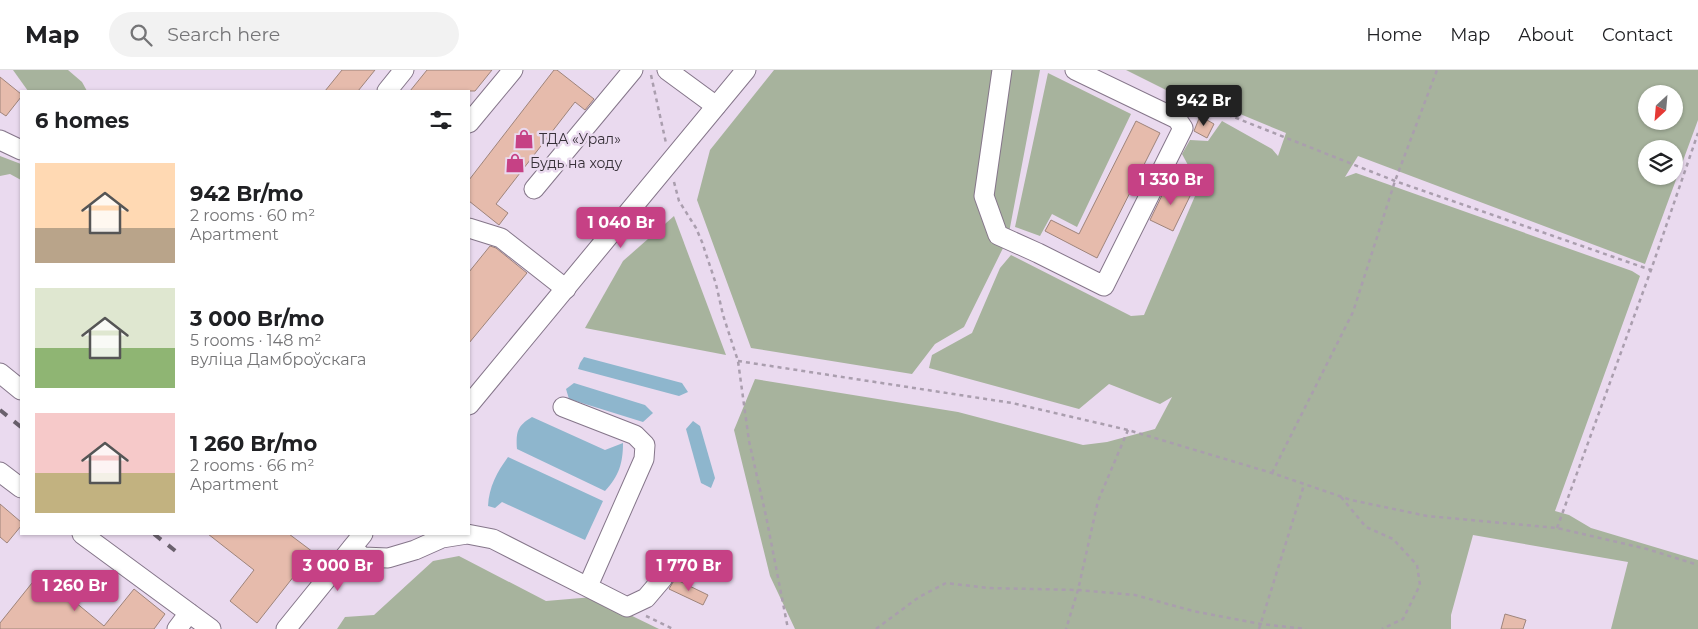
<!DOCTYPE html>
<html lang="en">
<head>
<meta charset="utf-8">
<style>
  :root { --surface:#fff; --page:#f2f2f2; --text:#202124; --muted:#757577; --line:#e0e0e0; --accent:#c64185 }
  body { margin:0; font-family:Montserrat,sans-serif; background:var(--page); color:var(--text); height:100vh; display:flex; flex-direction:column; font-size:19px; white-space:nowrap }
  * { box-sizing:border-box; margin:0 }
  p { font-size:16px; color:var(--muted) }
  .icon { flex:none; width:28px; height:28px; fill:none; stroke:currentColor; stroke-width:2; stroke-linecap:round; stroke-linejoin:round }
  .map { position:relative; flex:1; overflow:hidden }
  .details { position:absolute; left:20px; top:20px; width:450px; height:445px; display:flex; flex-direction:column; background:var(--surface); border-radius:0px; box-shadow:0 1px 4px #0004 }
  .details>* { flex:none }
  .needle { width:32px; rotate:206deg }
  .tools { position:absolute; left:1638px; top:15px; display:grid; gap:10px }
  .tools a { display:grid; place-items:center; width:45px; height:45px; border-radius:50%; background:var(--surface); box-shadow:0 1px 4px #0004; font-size:25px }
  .price { position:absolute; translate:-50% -42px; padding:0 11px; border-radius:5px; background:var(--accent); color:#fff; font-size:16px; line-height:32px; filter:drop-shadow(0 1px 2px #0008) }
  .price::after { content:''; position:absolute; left:50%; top:30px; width:15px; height:11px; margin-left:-8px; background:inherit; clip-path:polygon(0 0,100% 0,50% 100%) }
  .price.current { background:#222; color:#fff }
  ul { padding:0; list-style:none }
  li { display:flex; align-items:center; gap:15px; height:125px; padding:0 15px }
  li span { display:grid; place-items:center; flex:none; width:140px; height:100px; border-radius:0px; color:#555 }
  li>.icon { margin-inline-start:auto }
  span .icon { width:60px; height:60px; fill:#fffc; stroke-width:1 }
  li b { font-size:21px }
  h2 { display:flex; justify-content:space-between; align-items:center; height:60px; padding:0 15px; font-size:21px }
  header { display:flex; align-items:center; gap:30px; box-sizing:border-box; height:70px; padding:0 25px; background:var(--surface); border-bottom:1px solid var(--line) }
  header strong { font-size:24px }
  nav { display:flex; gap:28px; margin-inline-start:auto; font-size:18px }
  .search { width:350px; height:45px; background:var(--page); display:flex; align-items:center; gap:12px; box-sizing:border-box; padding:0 18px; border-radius:28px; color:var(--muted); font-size:19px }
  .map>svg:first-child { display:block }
  .green { fill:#a7b39d; fill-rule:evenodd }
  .water { fill:#8eb6cd }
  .building { fill:#e6bbac; stroke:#9e847b }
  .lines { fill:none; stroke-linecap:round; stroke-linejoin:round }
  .minor-casing { stroke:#85768a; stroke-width:21 }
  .path { stroke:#aa9eae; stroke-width:2.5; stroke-dasharray:4 4; stroke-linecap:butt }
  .minor { stroke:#fff; stroke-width:19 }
  .rail { stroke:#6a616d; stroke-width:4; stroke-dasharray:9 9; stroke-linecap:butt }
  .labels { text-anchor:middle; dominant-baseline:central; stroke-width:5; stroke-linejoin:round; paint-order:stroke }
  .poi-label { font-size:14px; fill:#363038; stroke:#eadaef; text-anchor:start }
</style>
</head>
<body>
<header>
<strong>Map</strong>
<div class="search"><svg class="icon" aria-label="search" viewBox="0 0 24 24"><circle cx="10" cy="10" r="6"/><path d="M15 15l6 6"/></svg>Search here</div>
<nav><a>Home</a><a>Map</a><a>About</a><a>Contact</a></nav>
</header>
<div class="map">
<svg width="1698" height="559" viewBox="0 0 1698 559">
  <rect width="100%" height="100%" fill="#eadaef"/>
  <g class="green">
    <polygon points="13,0 68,0 82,12 87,21 28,21"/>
    <polygon points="774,0 1040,0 1008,168 964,257 935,274 912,304 751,278 697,130 710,80"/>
    <path d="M1126 0H1698V50L1645 194 1358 86 1345 107 1356 103 1632 201 1640 206 1555 441 1569 445 1591 458 1698 490V559H1611L1628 492 1473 465 1451 545V559H795L770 506 734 360 755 309 958 342 1083 375 1107 372 1155 359 1172 327 1160 334 1109 314 1079 339 929 298 932 285 972 263 1000 198 1011 185 1131 246 1144 245 1195 126V108L1182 84 1190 70 1208 71 1222 51 1272 79 1278 86 1286 63 1228 39 1198 36ZM1646 24H1674V51H1646ZM1646 79H1674V106H1646Z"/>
    <polygon points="1048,3 1131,44 1077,157 1052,144 1040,166 1015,157"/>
    <polygon points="0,86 21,94 21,110 10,104 0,106"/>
    <polygon points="674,146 726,285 585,258 623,191"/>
    <polygon points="459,486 546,531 593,527 659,559 337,559 345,547 374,545 433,491"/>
  </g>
  <g class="water">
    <polygon points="584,287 682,313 688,322 679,326 578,299 580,293"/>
    <polygon points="574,313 645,335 653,343 643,352 569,329 566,319"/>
    <path d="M532 347 605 380 623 373C623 393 619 406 605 421L517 379C516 362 517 356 532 347Z"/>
    <polygon points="693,351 700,356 715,408 711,418 701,413 686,359"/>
    <path d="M508 387 603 431 585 470 502 432 495 438 488 436C489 417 497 402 508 387Z"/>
  </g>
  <g class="building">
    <polygon points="342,0 375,0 358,21 325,21"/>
    <polygon points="427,0 492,0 475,21 410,21"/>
    <polygon points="554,0 557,0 594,29 585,40 575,32 496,134 508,143 499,155 469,131 469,110"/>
    <polygon points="0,7 21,24 21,27 6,46 0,42"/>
    <polygon points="1200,46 1214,54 1207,68 1194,61"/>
    <polygon points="1136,51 1160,63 1097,188 1045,161 1051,150 1079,164"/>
    <polygon points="1169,111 1192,122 1173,161 1150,150"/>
    <polygon points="490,176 496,178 527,203 469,273 469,202"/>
    <polygon points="0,434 21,452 21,456 7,473 0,467"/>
    <polygon points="208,464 289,464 313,482 257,553 230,531 254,500"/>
    <polygon points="40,503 104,556 134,519 165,544 154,559 0,559 0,553"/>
    <polygon points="675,509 708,525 703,535 669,519"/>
    <polygon points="1505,544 1526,550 1523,559 1501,559"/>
  </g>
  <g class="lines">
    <defs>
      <g id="minor">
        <polyline points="667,0 716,36"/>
        <polyline points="1002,0 984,126 998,165 1038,183 1104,216 1183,58 1177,49 1075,0"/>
        <polyline points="387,21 404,0"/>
        <polyline points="469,53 513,0"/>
        <polyline points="0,70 21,80"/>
        <polyline points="534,119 633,0"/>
        <polyline points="469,158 501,168 566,219"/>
        <polyline points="0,303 21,320"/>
        <polyline points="469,335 746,0"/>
        <polyline points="563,337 635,365 645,375 644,389 588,516"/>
        <polyline points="0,402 21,418"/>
        <polyline points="82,464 211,559"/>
        <polyline points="352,478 363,487 388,488 415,480 442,468 467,464 493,469 627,537 646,528 663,508"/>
        <polyline points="177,559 189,543"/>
        <polyline points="286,559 363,464"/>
      </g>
    </defs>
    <use href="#minor" class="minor-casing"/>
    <g class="path">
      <polyline points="651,5 666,73"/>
      <polyline points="1189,37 1195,40 1226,44 1395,111 1651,200"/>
      <polyline points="674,112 679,131 696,158 702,172 716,214 723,245 738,291 749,371 766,446 788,559"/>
      <polyline points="738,291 1012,333 1128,360 1272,403 1351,430 1427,446 1557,458 1647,479 1698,495"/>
      <polyline points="1128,360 1098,431 1078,520 1135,525 1193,541 1261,554 1306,559"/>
      <polyline points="1272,403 1353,242 1395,111 1437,0"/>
      <polyline points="1341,427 1366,457 1393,469 1417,495 1420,515 1403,549 1382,559"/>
      <polyline points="1557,458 1651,200 1698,63"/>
      <polyline points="646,546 673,559"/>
      <polyline points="876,559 919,527 946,513 988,518 1078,520 1066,559"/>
      <polyline points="1259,559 1304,415"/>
    </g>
    <use href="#minor" class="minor"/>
    <g class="rail">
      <polyline points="0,340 21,357"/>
      <polyline points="154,464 178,483"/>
    </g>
  </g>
  <defs>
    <symbol id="shop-bare" viewBox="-9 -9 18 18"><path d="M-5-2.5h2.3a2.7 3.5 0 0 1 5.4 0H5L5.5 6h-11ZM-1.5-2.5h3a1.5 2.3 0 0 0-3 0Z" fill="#c64185" stroke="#eadaef" stroke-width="2.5" paint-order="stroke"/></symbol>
  </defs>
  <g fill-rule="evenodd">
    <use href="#shop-bare" x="510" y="55" width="28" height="28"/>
    <use href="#shop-bare" x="501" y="79" width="28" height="28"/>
  </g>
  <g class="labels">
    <g class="poi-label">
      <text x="539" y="69">ТДА «Урал»</text>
      <text x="530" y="93">Будь на ходу</text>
    </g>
  </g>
</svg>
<div class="tools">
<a><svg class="needle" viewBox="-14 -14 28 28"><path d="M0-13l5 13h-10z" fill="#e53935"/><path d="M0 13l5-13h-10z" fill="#757577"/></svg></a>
<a><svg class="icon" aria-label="layers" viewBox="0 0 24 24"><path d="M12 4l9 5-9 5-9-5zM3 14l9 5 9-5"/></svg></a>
</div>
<b class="price current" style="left:1204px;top:57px">942 Br</b>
<b class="price" style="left:1171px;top:136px">1 330 Br</b>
<b class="price" style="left:621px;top:179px">1 040 Br</b>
<b class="price" style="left:338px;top:522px">3 000 Br</b>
<b class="price" style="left:689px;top:522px">1 770 Br</b>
<b class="price" style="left:75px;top:542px">1 260 Br</b>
<section class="details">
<h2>6 homes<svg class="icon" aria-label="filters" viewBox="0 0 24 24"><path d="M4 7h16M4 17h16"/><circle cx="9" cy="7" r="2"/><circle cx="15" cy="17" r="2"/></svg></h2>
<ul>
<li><span style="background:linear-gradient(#ffd9b3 65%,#b9a48a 0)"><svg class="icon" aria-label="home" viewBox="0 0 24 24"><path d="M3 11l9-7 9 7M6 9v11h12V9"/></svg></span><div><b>942 Br/mo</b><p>2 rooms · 60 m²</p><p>Apartment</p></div></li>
<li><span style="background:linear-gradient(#dfe7d0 60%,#8fb573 0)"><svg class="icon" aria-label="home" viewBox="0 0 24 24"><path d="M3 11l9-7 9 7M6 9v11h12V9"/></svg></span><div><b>3 000 Br/mo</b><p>5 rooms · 148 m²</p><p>вуліца Дамброўскага</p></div></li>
<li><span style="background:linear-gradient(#f6c9c9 60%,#c2b280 0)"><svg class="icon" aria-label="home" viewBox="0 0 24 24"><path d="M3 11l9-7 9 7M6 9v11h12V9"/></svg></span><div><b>1 260 Br/mo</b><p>2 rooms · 66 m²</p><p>Apartment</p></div></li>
</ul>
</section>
</div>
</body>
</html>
